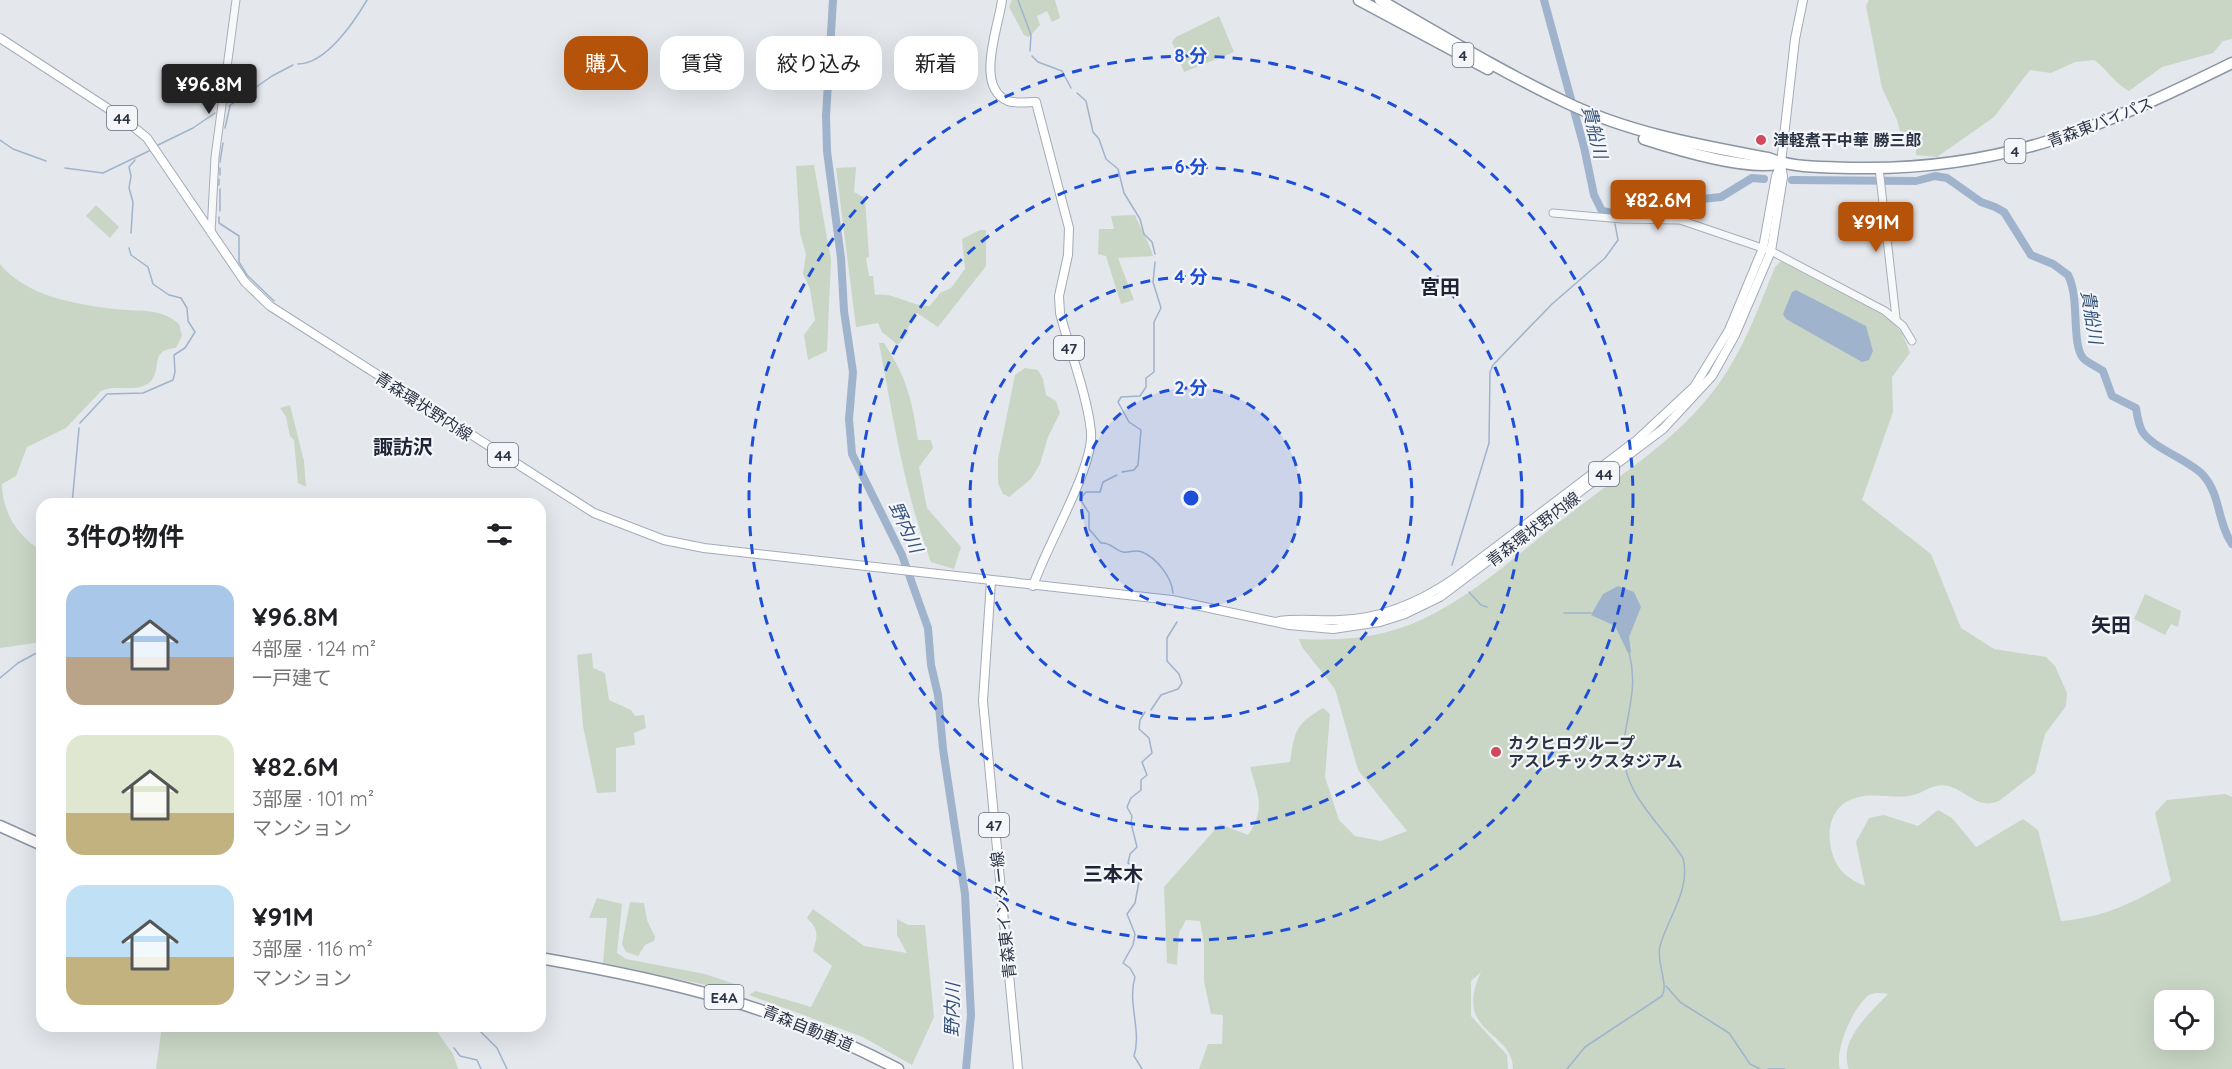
<!DOCTYPE html>
<html lang="ja">
<head>
<meta charset="utf-8">
<style>
  :root { --surface:#fff; --page:#f2f2f2; --text:#202124; --muted:#757577; --accent:#b45309 }
  body { margin:0; font-family:Quicksand,"Noto Sans JP",sans-serif; background:var(--page); color:var(--text); height:100vh; display:flex; flex-direction:column; font-size:22px; white-space:nowrap }
  * { box-sizing:border-box; margin:0 }
  p { font-size:20px; color:var(--muted) }
  .icon { flex:none; width:33px; height:33px; fill:none; stroke:currentColor; stroke-width:2; stroke-linecap:round; stroke-linejoin:round }
  .map { position:relative; flex:1; overflow:hidden }
  .side { position:absolute; left:36px; top:498px; width:510px; height:534px; display:flex; flex-direction:column; background:var(--surface); border-radius:18px; box-shadow:0 6px 24px #0002 }
  .side>* { flex:none }
  .hud { position:absolute; left:564px; top:36px; width:570px; height:54px; display:flex; gap:12px }
  .tools { position:absolute; left:2154px; top:990px; display:grid; gap:12px }
  .tools a { display:grid; place-items:center; width:60px; height:60px; border-radius:12px; background:var(--surface); box-shadow:0 6px 24px #0002; font-size:30px }
  .price { position:absolute; translate:-50% -51px; padding:0 14px; border-radius:6px; background:var(--accent); color:#fff; font-size:20px; line-height:39px; filter:drop-shadow(0 2px 3px #0008) }
  .price::after { content:''; position:absolute; left:50%; top:36px; width:18px; height:14px; margin-left:-9px; background:inherit; clip-path:polygon(0 0,100% 0,50% 100%) }
  .price.selected { background:#222; color:#fff }
  ul { padding:0; list-style:none }
  li { display:flex; align-items:center; gap:18px; height:150px; padding:0 30px }
  li span { display:grid; place-items:center; flex:none; width:168px; height:120px; border-radius:18px; color:#555 }
  li>.icon { margin-inline-start:auto }
  span .icon { width:72px; height:72px; fill:#fffc; stroke-width:1 }
  li b { font-size:26px }
  h2 { display:flex; justify-content:space-between; align-items:center; height:72px; padding:0 30px; font-size:26px }
  .pill { padding:0 21px; border-radius:18px; background:var(--surface); box-shadow:0 6px 24px #0002; font-size:21px; line-height:54px }
  .pill.selected { background:var(--accent); color:#fff }
  .map>svg:first-child { display:block }
  .green { fill:#c9d6c5; fill-rule:evenodd }
  .water { fill:#9fb4cc }
  .lines { fill:none; stroke-linecap:round; stroke-linejoin:round }
  .stream { stroke:#9fb4cc; stroke-width:1.5 }
  .river { stroke:#9fb4cc; stroke-width:8 }
  .minor-casing { stroke:#a9aeb7; stroke-width:9 }
  .major-casing { stroke:#a3abb8; stroke-width:10 }
  .highway-casing { stroke:#8b94a3; stroke-width:13 }
  .minor { stroke:#f7f8fa; stroke-width:7 }
  .major { stroke:#fff; stroke-width:8 }
  .highway { stroke:#fff; stroke-width:10 }
  .ring { fill:none; stroke:#1d4ed8; stroke-width:3; stroke-dasharray:10 8 }
  .poi-dot { fill:#d1495b; stroke:#f4f6f9; stroke-width:2 }
  .labels { text-anchor:middle; dominant-baseline:central; stroke-width:4.5; stroke-linejoin:round; paint-order:stroke }
  .shield { fill:#f4f6f9; stroke:#676e7b; stroke-width:1.5 }
  .shield-label { font-size:15px; font-weight:bold; fill:#2b3445 }
  .street-label { font-size:16px; fill:#2b3445; stroke:#f4f6f9 }
  .poi-label { font-size:16px; font-weight:bold; fill:#2b3445; stroke:#f4f6f9; text-anchor:start }
  .water-label { font-size:18px; font-style:italic; fill:#34527a; stroke:#f4f6f9 }
  .quarter-label { font-size:20px; font-weight:bold; fill:#1d2536; stroke:#f4f6f9 }
  .centre { fill:#1d4ed8; stroke:#f4f6f9; stroke-width:3 }
  .ring-label { font-size:18px; text-anchor:middle; font-weight:bold; fill:#1d4ed8; stroke:#f4f6f9; stroke-width:4.5; stroke-linejoin:round; paint-order:stroke }
</style>
</head>
<body>
<div class="map">
<svg width="2232" height="1069" viewBox="0 0 2232 1069">
  <rect width="100%" height="100%" fill="#e4e7ec"/>
  <g class="green">
    <polygon points="1012,0 1055,0 1060,18 1052,22 1047,11 1037,16 1040,25 1029,37 1024,35 1009,7"/>
    <path d="M1869 0H2232V39L2223 41 2213 53 2162 67 2129 91C2112 81 2109 71 2094 60L2075 62 2051 73 2030 70 1994 117 1937 157 1916 155V149L1903 142 1897 120 1882 88 1866 6Z"/>
    <polygon points="1219,16 1234,52 1184,72 1172,42 1176,37"/>
    <polygon points="814,165 831,260 827,351 808,360 804,335 815,320 810,289 803,274 806,254 800,233 796,166"/>
    <path d="M856 167 854 192 865 198 869 257 866 258 869 276H873L875 295C895 292 908 306 930 306L940 293 951 288 965 269 962 239 980 230H986V266L938 327 917 313 908 328V333L898 345 882 332 878 323 856 327 836 168Z"/>
    <polygon points="96,205 119,227 110,238 86,216"/>
    <path d="M1135 215C1141 230 1149 242 1153 256L1118 258 1134 300 1121 304 1106 256 1098 254 1099 229H1114L1111 216Z"/>
    <path d="M1781 261 1890 319 1902 333 1910 353 1892 377 1893 412 1862 500 1931 554 1961 628 1994 649 2046 657 2055 666 2067 693 2066 706 2045 734 2035 773 1999 801C1978 810 1967 791 1948 786 1933 782 1923 794 1909 796 1893 798 1875 793 1859 797 1830 803 1825 832 1833 856 1838 871 1850 880 1865 886L1856 842 1869 818 1884 815 1918 826 1938 810 1952 818 1976 847 2023 819 2038 830 2061 921C2105 917 2133 903 2171 881L2155 813 2167 800 2225 794 2232 797V1069H1849C1837 1041 1871 1012 1888 994 1882 993 1875 992 1869 995 1853 1007 1834 1050 1840 1069H1513C1513 1030 1452 1034 1481 972L1471 981V1016L1507 1055 1508 1069H1199L1208 1044H1222L1223 1015 1211 1014 1204 981V943L1200 921 1186 920 1179 933 1177 965 1167 963 1164 887 1220 824 1248 835C1266 809 1258 795 1250 767L1290 762C1295 730 1295 725 1323 708L1330 714 1325 777 1339 820 1355 836 1381 841 1407 831 1358 770 1335 689 1302 647 1299 639C1342 641 1383 638 1423 619 1476 594 1521 551 1567 516 1618 476 1676 441 1715 389 1743 352 1758 309 1775 267ZM2164 1000H2204V1040H2164Z"/>
    <path d="M0 264C26 296 74 304 114 309 138 312 160 307 179 324L182 336 176 348C147 350 164 370 149 383 136 393 115 384 101 391L66 428 27 447 16 476 2 484C2 512 18 537 42 551V642L0 648Z"/>
    <path d="M879 343H884C907 378 912 400 918 440H931L933 448 919 467 927 508 961 547 954 569 931 562C904 491 893 417 879 343Z"/>
    <polygon points="1025,368 1038,370 1043,379 1046,395 1056,401 1060,413 1048,437 1040,464 1031,479 1009,497 1003,494 998,483 998,459 1015,375"/>
    <polygon points="290,405 304,461 306,487 298,483 294,440 290,436 286,417 280,408"/>
    <polygon points="2145,594 2181,611 2178,627 2171,624 2165,635 2134,619"/>
    <polygon points="592,653 593,668 605,673 609,700 631,710 635,716 644,715 646,728 634,733 635,745 616,748 616,792 597,793 583,726 577,655"/>
    <polygon points="597,898 622,904 617,953 626,959 705,974 744,987 743,993 603,963 607,918 589,918"/>
    <polygon points="630,902 644,903 647,920 655,937 654,941 645,945 638,956 626,952 622,944"/>
    <path d="M813 909 864 946 907 953 897 935V919L908 925H925L934 1017 912 1065 863 1037 749 995 756 991C775 997 793 1001 811 1007L832 966 813 951C818 935 819 930 807 918Z"/>
    <polygon points="162,1026 433,1026 453,1054 458,1069 156,1069"/>
  </g>
  <g class="water">
    <polygon points="1796,290 1866,326 1873,351 1869,360 1862,362 1786,319 1783,314 1792,292"/>
    <polygon points="1618,586 1634,592 1641,607 1629,637 1631,652 1628,653 1615,626 1591,615 1603,594"/>
  </g>
  <g class="lines">
    <g class="stream">
      <polyline points="1018,0 1031,35 1030,51"/>
      <polyline points="1032,56 1038,62 1062,71 1071,88"/>
      <path d="M298 64C326 64 354 22 367 0"/>
      <polyline points="1077,93 1086,101 1093,132 1099,139 1106,159 1118,169 1124,193 1140,219 1144,234 1152,242 1155,254"/>
      <polyline points="229,106 272,76 293,65"/>
      <polyline points="225,128 230,106"/>
      <polyline points="0,140 13,149 46,161"/>
      <polyline points="158,145 193,128 215,113"/>
      <polyline points="220,162 223,143"/>
      <polyline points="65,168 103,173 151,150"/>
      <polyline points="220,175 220,168"/>
      <polyline points="219,185 219,179"/>
      <polyline points="220,211 220,189"/>
      <polyline points="219,217 219,223 239,236 239,262 247,275 274,301"/>
      <polyline points="131,233 133,202 129,188 131,176 129,167 135,160"/>
      <polyline points="80,423 107,394 143,393 173,380 175,372 174,355 185,348 195,332 188,321 187,308 181,298 169,295 153,284 148,267 131,255 129,248"/>
      <polyline points="1122,472 1134,470 1138,465 1141,430 1129,422 1118,402 1121,397 1140,396 1146,387 1146,378 1154,372 1154,322 1161,308 1153,282 1155,262"/>
      <path d="M1117 475 1103 482 1100 492H1086L1080 499 1089 513V529L1101 543C1111 542 1114 550 1123 552 1129 553 1136 549 1142 552 1157 558 1172 578 1173 593"/>
      <polyline points="72,504 79,428"/>
      <polyline points="1452,565 1489,443 1490,372 1493,365 1552,304 1605,258 1618,240 1615,224"/>
      <polyline points="1469,592 1481,605 1487,607"/>
      <polyline points="1564,613 1591,613"/>
      <polyline points="0,678 18,663 42,650"/>
      <polyline points="1151,710 1161,695 1178,689 1182,683 1179,674 1167,661 1167,638 1177,622"/>
      <polyline points="1666,986 1680,1002 1729,1033 1750,1064 1760,1069"/>
      <polyline points="475,1026 497,1048 507,1069"/>
      <polyline points="454,1048 460,1056 477,1060 481,1069"/>
      <path d="M1142 1069 1134 1056C1142 1031 1127 1002 1135 977L1130 968 1123 963 1133 945 1135 934 1127 914 1135 903 1141 871 1128 863 1130 854 1137 847 1131 823 1132 816 1127 807 1131 798 1141 790V780L1147 775 1142 762 1152 753 1149 738 1139 729 1140 720 1145 712"/>
      <path d="M1567 1069 1585 1047 1662 996C1669 985 1656 962 1660 946 1668 917 1691 890 1683 858 1657 817 1615 790 1625 734 1630 704 1637 683 1629 652"/>
      <polyline points="1768,1069 1785,1069"/>
    </g>
    <g class="river">
      <polyline points="833,0 826,116 827,151 841,258 844,311 853,372 849,419 852,454 902,555 928,628 931,665 938,695 943,749 965,894 971,1015 966,1069"/>
      <polyline points="1544,0 1584,147 1594,195 1602,211 1613,213 1671,211 1693,200 1721,197 1752,178 1764,179"/>
      <path d="M1792 180 1916 181 1935 176 1947 178 1981 202 1995 207 2004 212 2031 255 2053 264 2068 275C2080 297 2071 343 2083 358 2089 364 2096 366 2103 371L2112 396 2136 408C2137 415 2139 425 2142 431 2152 448 2188 459 2203 475 2221 495 2217 522 2232 544"/>
    </g>
    <defs>
      <g id="minor">
        <polyline points="1879,168 1896,318"/>
        <polyline points="1553,213 1622,219 1680,220 1771,251 1885,311 1903,326 1912,341"/>
        <polyline points="211,233 215,157 236,0"/>
      </g>
      <g id="major">
        <path d="M1002 0C999 26 974 87 1008 101 1016 104 1028 102 1036 102L1038 110 1069 228 1068 255 1059 296 1060 313C1069 348 1088 398 1091 432 1094 468 1046 546 1033 586"/>
        <polyline points="0,38 124,119 147,138 245,282 270,306 594,513 664,540 704,548 1172,600 1289,625 1333,629 1380,622 1405,614 1440,597 1663,429 1712,376 1735,335 1771,251 1783,177 1781,163 1795,39 1803,0"/>
        <polyline points="991,581 983,701 1018,1069"/>
        <path d="M1279 621C1299 618 1319 621 1339 620 1382 619 1420 602 1455 578L1637 440 1694 387 1729 330 1763 248 1776 176 1781 164"/>
      </g>
      <g id="highway">
        <polyline points="1359,0 1488,69"/>
        <path d="M1380 0C1441 35 1502 72 1565 102 1629 133 1699 145 1768 158 1796 169 1829 167 1859 168 2005 170 2104 126 2232 63"/>
        <path d="M1644 139C1678 150 1749 172 1781 163"/>
        <polyline points="0,826 42,845"/>
        <path d="M540 958C672 981 778 1006 898 1069"/>
      </g>
    </defs>
    <use href="#minor" class="minor-casing"/>
    <use href="#major" class="major-casing"/>
    <use href="#highway" class="highway-casing"/>
    <use href="#minor" class="minor"/>
    <use href="#major" class="major"/>
    <use href="#highway" class="highway"/>
  </g>
  <circle cx="1191" cy="498" r="110" fill="#1d4ed8" fill-opacity=".12"/>
  <g class="ring">
    <circle cx="1191" cy="498" r="110"/>
    <circle cx="1191" cy="498" r="221"/>
    <circle cx="1191" cy="498" r="331"/>
    <circle cx="1191" cy="498" r="442"/>
  </g>
  <g class="poi-dot">
    <circle cx="1761" cy="140" r="6"/>
    <circle cx="1496" cy="752" r="6"/>
  </g>
  <g class="labels">
    <g class="shield">
      <rect x="1452.5" y="43" width="21" height="24" rx="4.5"/>
      <rect x="107" y="106" width="30" height="24" rx="4.5"/>
      <rect x="2004.5" y="139" width="21" height="24" rx="4.5"/>
      <rect x="1054" y="336" width="30" height="24" rx="4.5"/>
      <rect x="488" y="443" width="30" height="24" rx="4.5"/>
      <rect x="1589" y="462" width="30" height="24" rx="4.5"/>
      <rect x="979" y="813" width="30" height="24" rx="4.5"/>
      <rect x="704.5" y="985" width="39" height="24" rx="4.5"/>
    </g>
    <g class="shield-label">
      <text x="1463" y="55">4</text>
      <text x="122" y="118">44</text>
      <text x="2015" y="151">4</text>
      <text x="1069" y="348">47</text>
      <text x="503" y="455">44</text>
      <text x="1604" y="474">44</text>
      <text x="994" y="825">47</text>
      <text x="724" y="997">E4A</text>
    </g>
    <g class="street-label">
      <text transform="translate(2100 122) rotate(-21)">青森東バイパス</text>
      <text transform="translate(424 406) rotate(33)">青森環状野内線</text>
      <text transform="translate(1533 529) rotate(-37)">青森環状野内線</text>
      <text transform="translate(1003 915) rotate(-96)">青森東インター線</text>
      <text transform="translate(808 1028) rotate(22)">青森自動車道</text>
    </g>
    <g class="poi-label">
      <text x="1773" y="140">津軽煮干中華 勝三郎</text>
      <text x="1508" y="743">カクヒログループ<tspan x="1508" dy="18">アスレチックスタジアム</tspan></text>
    </g>
    <g class="water-label">
      <text transform="translate(1595 132) rotate(76)">貴船川</text>
      <text transform="translate(2092 317) rotate(81)">貴船川</text>
      <text transform="translate(906 527) rotate(65)">野内川</text>
      <text transform="translate(952 1010) rotate(-89)">野内川</text>
    </g>
    <g class="quarter-label">
      <text x="1440" y="286">宮田</text>
      <text x="403" y="446">諏訪沢</text>
      <text x="2111" y="624">矢田</text>
      <text x="1113" y="873">三本木</text>
    </g>
  </g>
  <circle cx="1191" cy="498" r="9" class="centre"/>
  <g class="ring-label">
    <text x="1191" y="62">8 分</text>
    <text x="1191" y="173">6 分</text>
    <text x="1191" y="283">4 分</text>
    <text x="1191" y="394">2 分</text>
  </g>
</svg>
<div class="tools">
<a><svg class="icon" aria-label="locate" viewBox="0 0 24 24"><circle cx="12" cy="12" r="6"/><path d="M12 2v4M12 18v4M2 12h4M18 12h4"/></svg></a>
</div>
<b class="price selected" style="left:209px;top:115px">¥96.8M</b>
<b class="price" style="left:1658px;top:231px">¥82.6M</b>
<b class="price" style="left:1876px;top:253px">¥91M</b>
<div class="hud">
<a class="pill selected">購入</a>
<a class="pill">賃貸</a>
<a class="pill">絞り込み</a>
<a class="pill">新着</a>
</div>
<section class="side">
<h2>3件の物件<svg class="icon" aria-label="filters" viewBox="0 0 24 24"><path d="M4 7h16M4 17h16"/><circle cx="9" cy="7" r="2"/><circle cx="15" cy="17" r="2"/></svg></h2>
<ul>
<li><span style="background:linear-gradient(#a9c7e8 60%,#b9a48a 0)"><svg class="icon" aria-label="home" viewBox="0 0 24 24"><path d="M3 11l9-7 9 7M6 9v11h12V9"/></svg></span><div><b>¥96.8M</b><p>4部屋 · 124 m²</p><p>一戸建て</p></div></li>
<li><span style="background:linear-gradient(#dfe7d0 65%,#c2b280 0)"><svg class="icon" aria-label="home" viewBox="0 0 24 24"><path d="M3 11l9-7 9 7M6 9v11h12V9"/></svg></span><div><b>¥82.6M</b><p>3部屋 · 101 m²</p><p>マンション</p></div></li>
<li><span style="background:linear-gradient(#bfe0f5 60%,#c2b280 0)"><svg class="icon" aria-label="home" viewBox="0 0 24 24"><path d="M3 11l9-7 9 7M6 9v11h12V9"/></svg></span><div><b>¥91M</b><p>3部屋 · 116 m²</p><p>マンション</p></div></li>
</ul>
</section>
</div>
</body>
</html>
